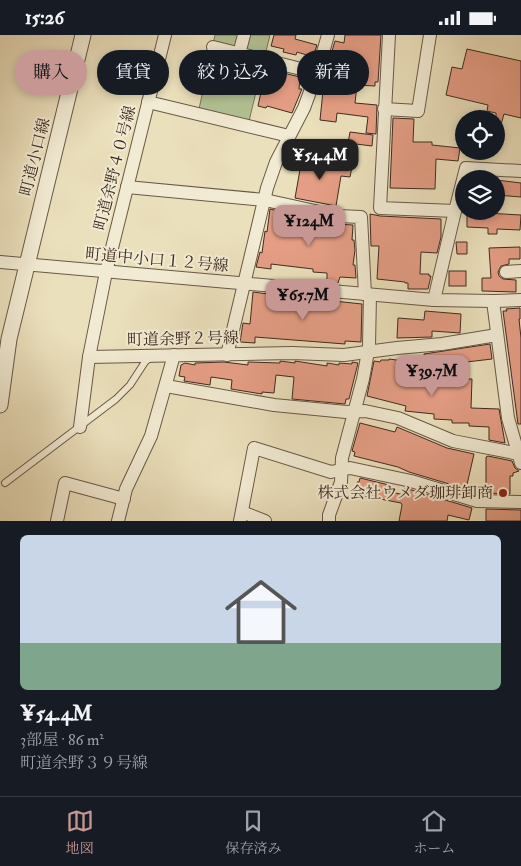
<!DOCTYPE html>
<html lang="ja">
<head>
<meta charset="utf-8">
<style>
  :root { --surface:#171b24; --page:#20242c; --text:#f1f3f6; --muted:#9ea1a6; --line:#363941; --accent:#c59692 }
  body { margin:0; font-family:"IM FELL Double Pica","Noto Serif JP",serif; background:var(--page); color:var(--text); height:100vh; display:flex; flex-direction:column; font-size:19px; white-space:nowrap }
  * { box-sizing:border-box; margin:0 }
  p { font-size:16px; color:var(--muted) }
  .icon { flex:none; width:28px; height:28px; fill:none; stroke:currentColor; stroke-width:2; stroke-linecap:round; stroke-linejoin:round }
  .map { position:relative; height:486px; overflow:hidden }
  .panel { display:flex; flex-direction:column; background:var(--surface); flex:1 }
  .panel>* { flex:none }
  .guide { position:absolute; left:15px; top:15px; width:491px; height:45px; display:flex; gap:10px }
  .buttons { position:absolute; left:455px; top:75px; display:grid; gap:10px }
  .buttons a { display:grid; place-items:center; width:50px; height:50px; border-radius:50%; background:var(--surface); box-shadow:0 2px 8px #0003; font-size:25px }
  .price { position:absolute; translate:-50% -42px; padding:0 11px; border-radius:10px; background:var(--accent); color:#111; font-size:16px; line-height:32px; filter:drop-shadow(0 1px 2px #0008) }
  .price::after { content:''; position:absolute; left:50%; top:30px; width:15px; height:11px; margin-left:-8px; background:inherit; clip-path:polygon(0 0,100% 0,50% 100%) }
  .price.on { background:#222; color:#fff }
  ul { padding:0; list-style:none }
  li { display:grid; align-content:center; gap:10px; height:265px; padding:0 20px }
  li span { display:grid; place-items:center; height:155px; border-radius:8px; color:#555 }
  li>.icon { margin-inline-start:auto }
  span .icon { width:90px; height:90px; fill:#fffc; stroke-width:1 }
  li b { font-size:21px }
  .tag { padding:0 18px; border-radius:22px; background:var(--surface); box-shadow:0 2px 8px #0003; font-size:18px; line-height:45px }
  .tag.on { background:var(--accent); color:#111 }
  .status { display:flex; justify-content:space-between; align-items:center; height:35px; padding:0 25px; background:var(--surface); direction:ltr }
  .status svg { height:14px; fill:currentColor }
  .tab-bar { display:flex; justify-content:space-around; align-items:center; height:70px; border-top:1px solid var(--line); background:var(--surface); font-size:14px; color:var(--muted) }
  .tab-bar a { display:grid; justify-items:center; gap:2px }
  .tab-bar .on { color:var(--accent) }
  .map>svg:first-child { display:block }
  .green { fill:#b2c394; stroke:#78765a }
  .building { fill:#e59e85; stroke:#3e2a20 }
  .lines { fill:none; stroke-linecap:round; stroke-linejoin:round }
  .service-casing { stroke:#695847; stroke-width:8 }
  .minor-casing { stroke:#695847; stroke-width:14 }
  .tertiary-casing { stroke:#695847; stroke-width:17 }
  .service { stroke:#f2ebd3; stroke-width:6 }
  .minor { stroke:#f2ebd3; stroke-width:12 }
  .tertiary { stroke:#f2ebd3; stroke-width:15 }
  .poi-dot { fill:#8f2418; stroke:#f2ebd3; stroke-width:2 }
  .labels { text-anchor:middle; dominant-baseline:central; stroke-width:4; stroke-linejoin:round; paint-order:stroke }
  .street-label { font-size:16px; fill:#3e2a20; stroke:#f2ebd3 }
  .poi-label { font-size:16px; fill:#3e2a20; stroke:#f2ebd3; text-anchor:end }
</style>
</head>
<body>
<div class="status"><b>15:26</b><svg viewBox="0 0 49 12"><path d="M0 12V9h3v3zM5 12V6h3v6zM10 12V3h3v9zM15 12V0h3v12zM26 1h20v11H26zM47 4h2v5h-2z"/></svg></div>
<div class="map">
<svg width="521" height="486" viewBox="0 0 521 486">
  <rect width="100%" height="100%" fill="#ebe0bc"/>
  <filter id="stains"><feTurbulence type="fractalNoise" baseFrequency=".004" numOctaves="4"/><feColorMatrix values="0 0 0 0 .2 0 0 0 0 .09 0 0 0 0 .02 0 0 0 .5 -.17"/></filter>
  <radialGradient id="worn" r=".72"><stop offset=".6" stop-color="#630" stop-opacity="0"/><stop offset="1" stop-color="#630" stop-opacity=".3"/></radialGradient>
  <polygon class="green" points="215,0 270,0 249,86 199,74"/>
  <g class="building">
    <polygon points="274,0 296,0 295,4 317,10 313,22 297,17 296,20 283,17 284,14 271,11"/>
    <polygon points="345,0 381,0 378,47 375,47 375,51 357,50 355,68 377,70 376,99 366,98 368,82 337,78 336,87 320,85 323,56 325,57 329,26 335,6 344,8"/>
    <polygon points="467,14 521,26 521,83 504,79 499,97 496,97 496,78 487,76 488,70 446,60 452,32 462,34"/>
    <polygon points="266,34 300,42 299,54 302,54 292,78 267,71 266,73 258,71"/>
    <polygon points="393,83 414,84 413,107 432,107 432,110 460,113 458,126 436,124 435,154 390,153"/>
    <polygon points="350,97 373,100 372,111 348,108"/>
    <polygon points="302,123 352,132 350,142 341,141 336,171 295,163"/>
    <polygon points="496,145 521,148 521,162 496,160"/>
    <polygon points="270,174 286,178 286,184 297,185 296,187 336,192 336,189 353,190 352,205 354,205 355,215 353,230 355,230 356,243 340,242 338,248 327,247 327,238 313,237 313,234 271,229 271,234 256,232 260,217 262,218 265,196 267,197"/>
    <polygon points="467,177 521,180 520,195 497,194 497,199 488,199 488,193 467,192"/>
    <polygon points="370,179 380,181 441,184 441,202 437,218 421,217 420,239 429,239 429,241 431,241 428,254 408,254 408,248 405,248 405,247 377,244 379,211 371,211"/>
    <polygon points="456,207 467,207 467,219 457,219"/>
    <polygon points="520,212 520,224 509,224 509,229 501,231 498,237 499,241 503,244 516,245 516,257 482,256 482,243 491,243 489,213"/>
    <rect x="449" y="236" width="17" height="15"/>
    <polygon points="253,257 268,259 267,264 323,269 323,264 334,264 334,266 362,269 361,307 345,306 345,309 255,302 255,308 240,307 243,288 250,289"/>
    <polygon points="520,273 520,284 519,284 521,303 521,389 518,389 503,276 507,276 506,274"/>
    <polygon points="425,276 461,279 460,298 432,296 432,302 397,303 398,283 424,285"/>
    <polygon points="490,309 492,324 424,332 424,319"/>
    <polygon points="389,324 411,327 412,344 472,344 471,373 499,374 505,408 489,405 489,392 469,391 469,388 452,388 452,385 434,384 434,379 405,376 406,371 367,361 374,326 380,327 381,325 389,325"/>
    <polygon points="280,326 295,328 295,326 327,331 327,328 339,330 339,328 352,329 352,327 358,328 349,364 346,364 345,369 292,364 294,342 276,340 274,358 262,357 262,359 231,354 232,345 211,342 210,350 184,346 185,342 179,341 181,330 185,328 195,330 195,328 224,327 248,330 248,327 280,328"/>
    <polygon points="360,388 395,397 397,392 447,413 474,419 466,454 409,437 398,432 354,421 355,417 352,416"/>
    <polygon points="488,421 512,426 515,433 519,436 513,438 513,441 510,441 510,459 486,458 486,422"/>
    <polygon points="360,443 389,450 387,456 404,460 405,453 472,473 469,485 448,480 447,486 399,486 402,470 401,468 354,459 357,447 359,447"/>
    <polygon points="486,474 521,475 521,486 486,486"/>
  </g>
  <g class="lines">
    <defs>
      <polyline id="service" points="5,448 116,364 130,350 145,327 150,323"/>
      <g id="minor">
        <polyline points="389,0 380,173 455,176 434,265"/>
        <polyline points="213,12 317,38"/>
        <polyline points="239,19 244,0"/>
        <polyline points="148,67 289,101"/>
        <polyline points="384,74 418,76 430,0"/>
        <polyline points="127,152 265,165 338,181 361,182 365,259"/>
        <polyline points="455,176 466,133 521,136"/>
        <polyline points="0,227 434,265 493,266 521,265"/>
        <polyline points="506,237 521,236"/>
        <polyline points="493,266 508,383 521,428"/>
        <polyline points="227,320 267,153 276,127 304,73 317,38 328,0"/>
        <polyline points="89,322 292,318 344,320 397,313 442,309 497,300"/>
        <polyline points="166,351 274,370 346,377 365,376 398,383 453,406 519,419"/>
        <polyline points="80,392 89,322 106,237 165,0"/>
        <polyline points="242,477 265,486"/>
        <polyline points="57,486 65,448 124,464"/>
        <polyline points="118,486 126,454 151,401 174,320"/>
        <polyline points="240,486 254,413 331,437 350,433 411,446 477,466 521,467"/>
        <polyline points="329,486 329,480 341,447 342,423 363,344 369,311 370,260"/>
      </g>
      <polyline id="tertiary" points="0,370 9,304 83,0"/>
    </defs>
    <use href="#service" class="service-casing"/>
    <use href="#minor" class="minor-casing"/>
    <use href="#tertiary" class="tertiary-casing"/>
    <use href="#service" class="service"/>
    <use href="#minor" class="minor"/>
    <use href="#tertiary" class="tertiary"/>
  </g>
  <circle class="poi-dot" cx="503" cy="458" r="5"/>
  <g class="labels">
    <g class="street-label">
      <text transform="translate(35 122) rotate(-76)">町道小口線</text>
      <text transform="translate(115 133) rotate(-76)">町道余野４０号線</text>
      <text transform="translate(157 225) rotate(5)">町道中小口１２号線</text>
      <text transform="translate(183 304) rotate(-1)">町道余野２号線</text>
    </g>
    <g class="poi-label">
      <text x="493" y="458">株式会社ウメダ珈琲卸商</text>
    </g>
  </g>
  <rect width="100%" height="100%" filter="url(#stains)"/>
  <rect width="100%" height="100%" fill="url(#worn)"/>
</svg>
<div class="buttons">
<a><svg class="icon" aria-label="locate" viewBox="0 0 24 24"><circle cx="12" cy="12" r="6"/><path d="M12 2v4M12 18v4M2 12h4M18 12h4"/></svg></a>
<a><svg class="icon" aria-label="layers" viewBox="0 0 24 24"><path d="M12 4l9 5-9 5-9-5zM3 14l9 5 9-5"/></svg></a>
</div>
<b class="price on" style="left:320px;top:146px">¥54.4M</b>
<b class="price" style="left:309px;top:212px">¥124M</b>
<b class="price" style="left:303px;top:286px">¥65.7M</b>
<b class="price" style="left:432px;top:362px">¥39.7M</b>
<div class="guide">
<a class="tag on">購入</a>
<a class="tag">賃貸</a>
<a class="tag">絞り込み</a>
<a class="tag">新着</a>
</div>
</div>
<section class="panel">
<ul>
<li><span style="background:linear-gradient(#c9d6e8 70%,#7fa58c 0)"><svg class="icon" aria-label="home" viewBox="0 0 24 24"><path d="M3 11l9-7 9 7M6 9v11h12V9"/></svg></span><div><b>¥54.4M</b><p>3部屋 · 86 m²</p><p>町道余野３９号線</p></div></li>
</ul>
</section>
<nav class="tab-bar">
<a class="on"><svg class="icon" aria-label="map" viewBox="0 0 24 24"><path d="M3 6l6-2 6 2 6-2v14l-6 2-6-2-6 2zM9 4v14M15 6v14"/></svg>地図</a>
<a><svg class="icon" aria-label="saved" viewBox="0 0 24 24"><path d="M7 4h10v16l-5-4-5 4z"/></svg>保存済み</a>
<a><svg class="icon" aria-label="home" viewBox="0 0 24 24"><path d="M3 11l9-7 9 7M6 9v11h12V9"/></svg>ホーム</a>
</nav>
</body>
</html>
